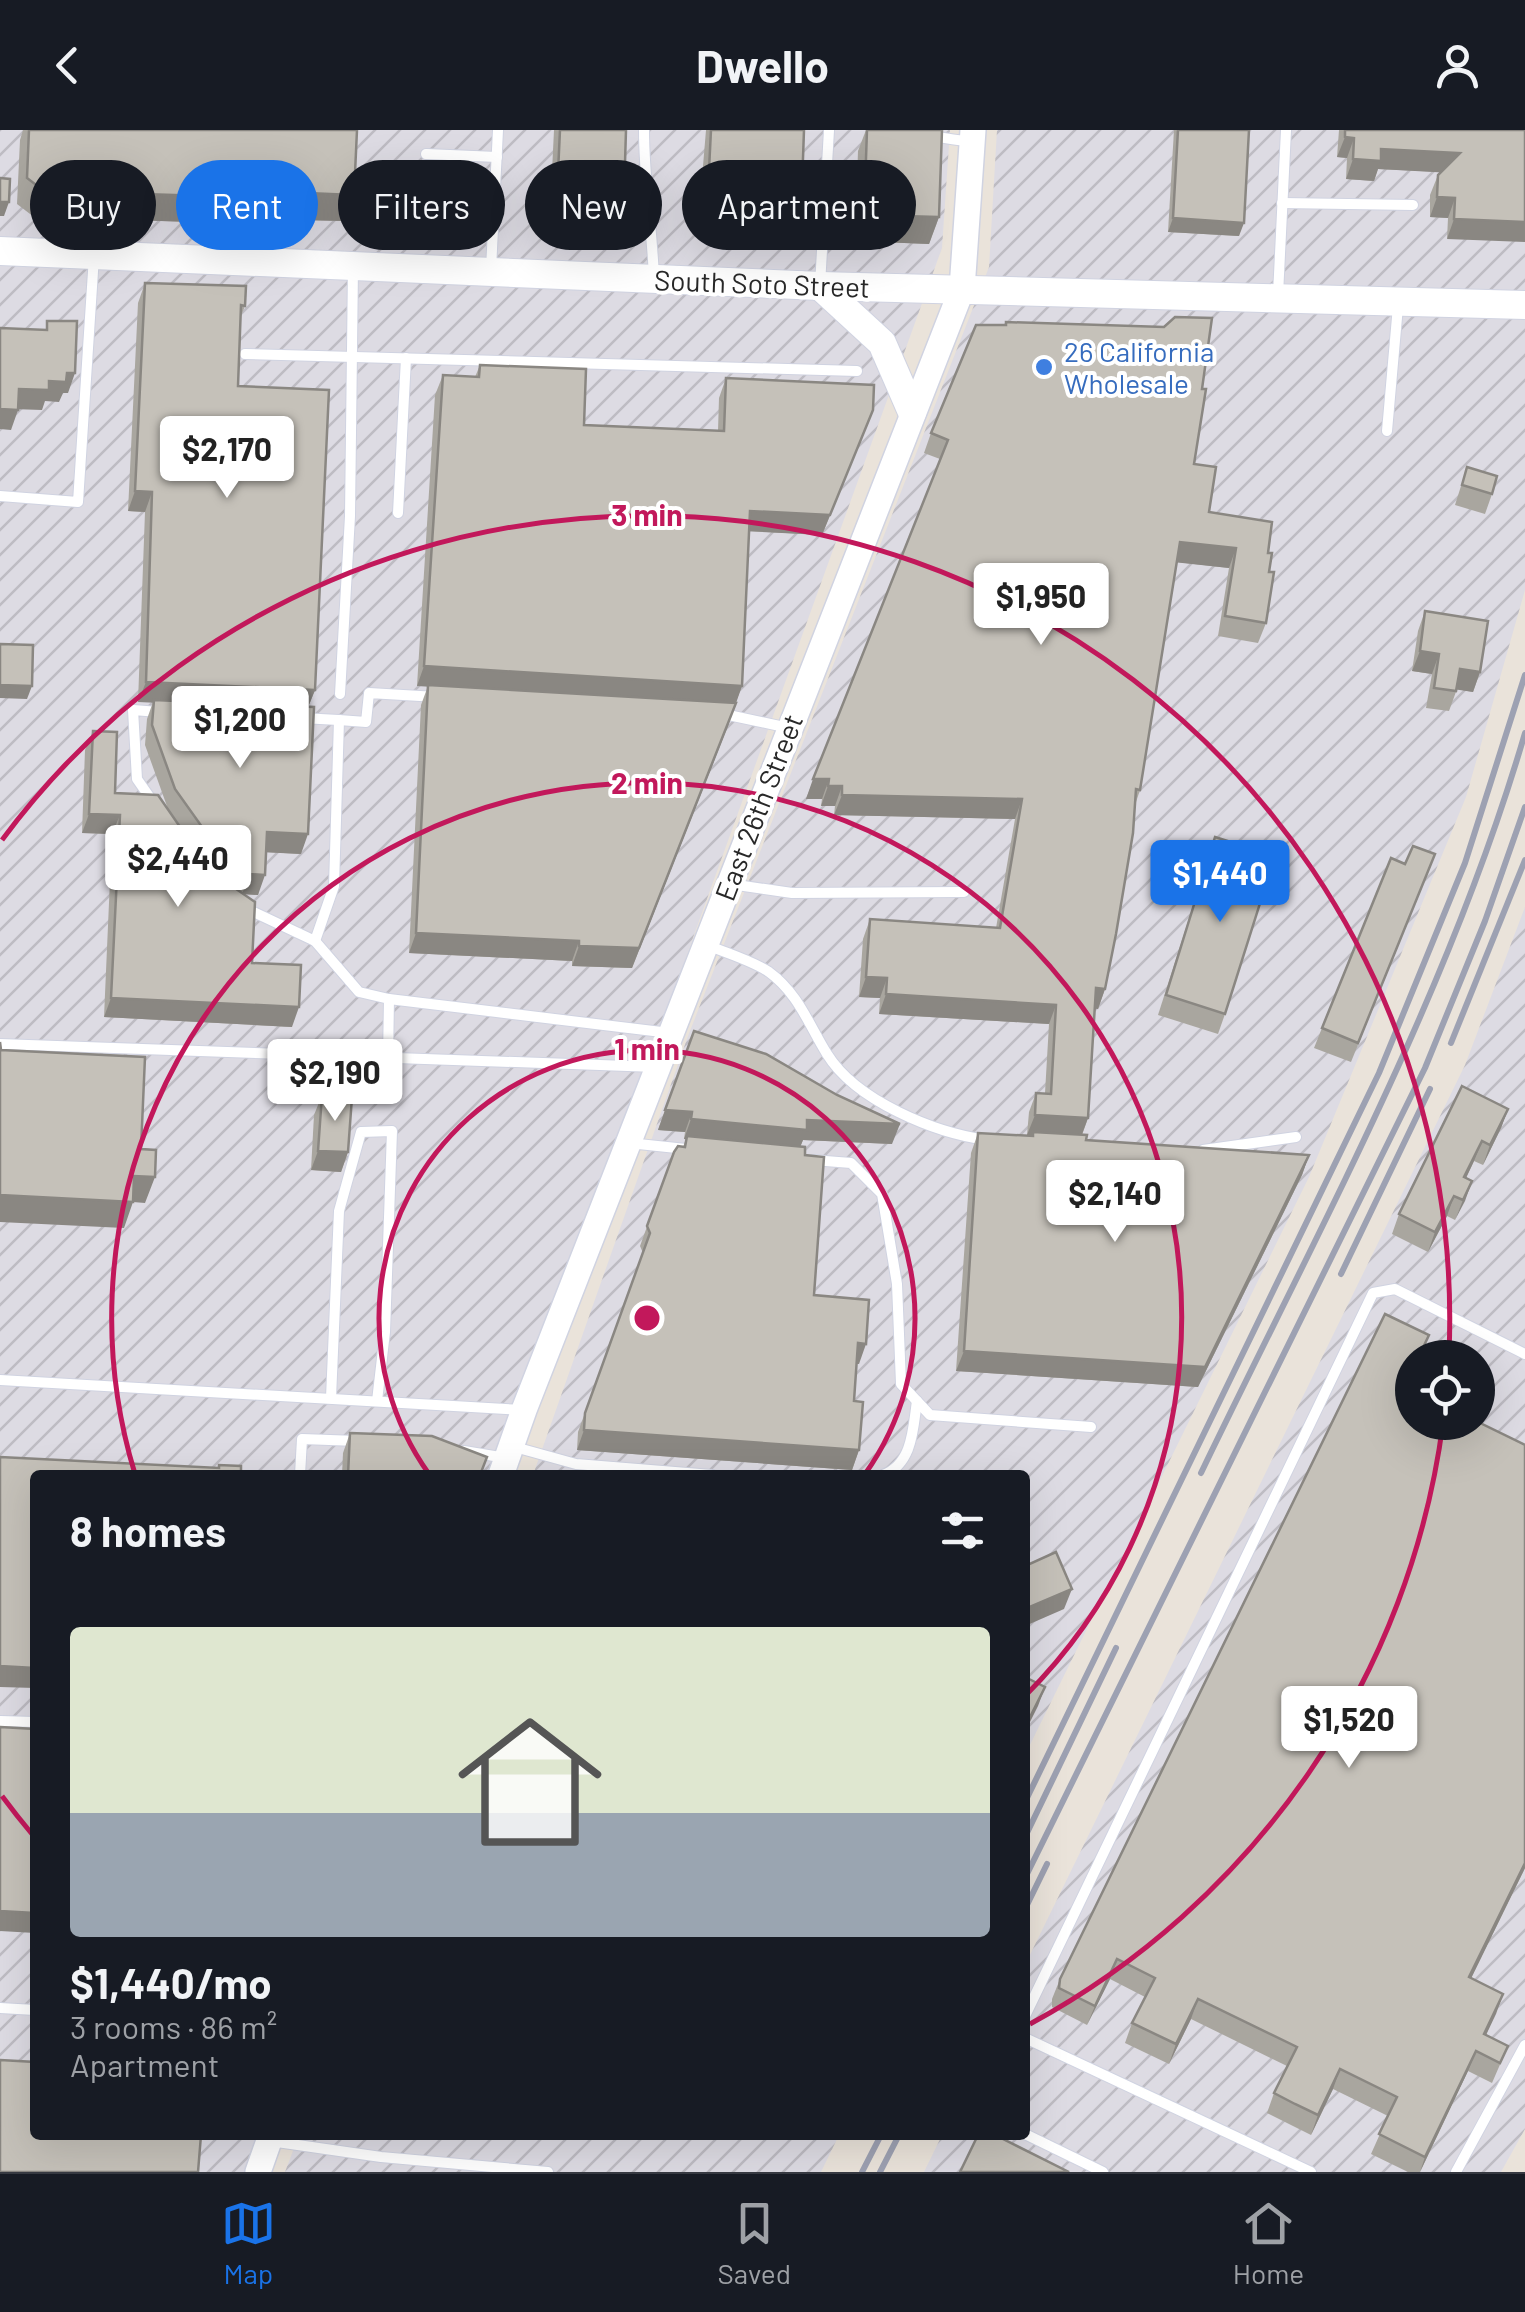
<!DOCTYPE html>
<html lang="en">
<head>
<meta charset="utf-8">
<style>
  :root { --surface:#171b24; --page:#20242c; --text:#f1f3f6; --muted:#9ea1a6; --line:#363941; --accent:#1a73e8 }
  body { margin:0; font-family:Barlow,sans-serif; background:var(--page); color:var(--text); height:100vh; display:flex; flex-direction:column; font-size:38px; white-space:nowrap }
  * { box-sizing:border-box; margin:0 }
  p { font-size:32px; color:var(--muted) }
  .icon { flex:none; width:55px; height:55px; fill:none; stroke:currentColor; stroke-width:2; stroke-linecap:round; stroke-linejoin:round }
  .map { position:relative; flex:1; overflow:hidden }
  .panel { position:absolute; left:30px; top:1340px; width:1000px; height:670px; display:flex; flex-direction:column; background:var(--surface); border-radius:10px; box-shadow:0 10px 40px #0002 }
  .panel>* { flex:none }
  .hud { position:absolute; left:30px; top:30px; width:1000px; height:90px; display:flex; gap:20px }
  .fabs { position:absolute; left:1395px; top:1210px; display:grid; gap:20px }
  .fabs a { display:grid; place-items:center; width:100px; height:100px; border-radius:50%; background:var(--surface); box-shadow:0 10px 40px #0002; font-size:50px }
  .price { position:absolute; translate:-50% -85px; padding:0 22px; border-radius:10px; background:#fff; color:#222; font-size:32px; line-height:65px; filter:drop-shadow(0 2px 5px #0008) }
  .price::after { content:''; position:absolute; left:50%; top:60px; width:30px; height:22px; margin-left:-15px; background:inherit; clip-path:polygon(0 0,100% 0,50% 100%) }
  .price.on { background:var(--accent); color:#fff }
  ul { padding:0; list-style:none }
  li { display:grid; align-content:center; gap:20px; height:530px; padding:0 40px }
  li span { display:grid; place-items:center; height:310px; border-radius:10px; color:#555 }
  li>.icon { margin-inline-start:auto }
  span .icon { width:180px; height:180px; fill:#fffc; stroke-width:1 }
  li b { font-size:42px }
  h2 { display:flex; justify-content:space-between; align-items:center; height:120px; padding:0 40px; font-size:42px }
  .chip { padding:0 35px; border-radius:45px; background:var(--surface); box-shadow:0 10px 40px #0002; font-size:35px; line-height:90px }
  .chip.on { background:var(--accent); color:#fff }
  header { display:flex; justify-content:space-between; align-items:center; height:130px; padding:0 40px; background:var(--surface); font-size:45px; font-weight:700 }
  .dock { display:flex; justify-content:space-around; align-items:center; height:140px; border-top:2px solid var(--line); background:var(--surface); font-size:28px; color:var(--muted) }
  .dock a { display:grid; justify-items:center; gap:5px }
  .dock .on { color:var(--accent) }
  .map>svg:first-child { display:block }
  .industrial { fill:url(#industrial-furrows); fill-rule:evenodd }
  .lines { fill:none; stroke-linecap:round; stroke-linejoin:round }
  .service-casing { stroke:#d0d3e1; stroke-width:12 }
  .tertiary-casing { stroke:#d0d3e1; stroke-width:28 }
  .secondary-casing { stroke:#d0d3e1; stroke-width:30 }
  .service { stroke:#fff; stroke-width:10 }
  .tertiary { stroke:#fff; stroke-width:25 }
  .secondary { stroke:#fff; stroke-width:28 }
  .rail { stroke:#9da1b2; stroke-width:6 }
  .wall { fill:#a9a69f }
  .shaded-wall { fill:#8a8782 }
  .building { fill:#c5c1b9; stroke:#8a8782; stroke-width:2.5 }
  .ring { fill:none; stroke:#c2185b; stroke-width:5 }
  .shop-dot { fill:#3f7fe0; stroke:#fff; stroke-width:4 }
  .labels { text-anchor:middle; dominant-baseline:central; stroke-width:8; stroke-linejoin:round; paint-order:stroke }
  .street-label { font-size:28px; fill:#282828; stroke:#fff }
  .shop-label { font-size:28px; fill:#366cbe; stroke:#fff; text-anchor:start }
  .centre { fill:#c2185b; stroke:#fff; stroke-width:5 }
  .ring-label { font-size:30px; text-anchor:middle; font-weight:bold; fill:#c2185b; stroke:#fff; stroke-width:8; stroke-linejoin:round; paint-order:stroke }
</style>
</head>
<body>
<header><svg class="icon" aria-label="back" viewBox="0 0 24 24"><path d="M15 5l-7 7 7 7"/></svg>Dwello<svg class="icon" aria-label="person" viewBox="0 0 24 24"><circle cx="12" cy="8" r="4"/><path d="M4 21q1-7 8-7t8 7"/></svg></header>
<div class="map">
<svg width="1525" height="2042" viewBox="0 0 1525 2042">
  <defs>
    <pattern id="industrial-furrows" width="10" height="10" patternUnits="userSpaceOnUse" patternTransform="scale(2.5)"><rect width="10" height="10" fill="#dddbe3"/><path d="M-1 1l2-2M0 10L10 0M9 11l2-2" fill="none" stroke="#bebcc3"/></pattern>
  </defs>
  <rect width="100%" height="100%" fill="#eae3da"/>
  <g class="industrial">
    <polygon points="0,0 950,0 942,118 499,1345 35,1345 35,2005 262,2005 249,2042 0,2042"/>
    <polygon points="997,0 1525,0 1525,460 1466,667 1309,1047 1025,1625 1025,1345 533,1345 688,906 989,137"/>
    <path d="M1525 777V1999L1501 2042H924L942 2005H1025V1835L1465 935ZM1412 1228H1478V1292H1412Z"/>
    <polygon points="299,2005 839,2005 821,2042 285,2042"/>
  </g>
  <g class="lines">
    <defs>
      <g id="service">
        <path d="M644 0C644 50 652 98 654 148"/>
        <path d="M905 0C928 4 948 11 972 11"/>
        <polyline points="426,24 497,27"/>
        <polyline points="1282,73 1413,75"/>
        <polyline points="491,139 498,0"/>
        <polyline points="820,155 829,0"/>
        <polyline points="1278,165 1286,0"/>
        <polyline points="245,224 857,241"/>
        <polyline points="1387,301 1398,176"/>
        <polyline points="0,366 78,372 94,126"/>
        <polyline points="398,383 406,228"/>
        <polyline points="340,564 350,386 353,137"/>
        <polyline points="719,583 789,598"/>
        <polyline points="301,588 339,590 334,756 315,811"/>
        <polyline points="339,590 366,592 369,563 437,567"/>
        <polyline points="153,672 137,649 133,580 159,582"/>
        <polyline points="730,754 792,763 964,762"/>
        <polyline points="245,778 315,811 359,862 389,869 388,928"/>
        <path d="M705 814C725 823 751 830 769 842 798 863 809 895 827 924 856 971 935 1003 987 1010"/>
        <polyline points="389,869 670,903"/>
        <polyline points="0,914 656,937"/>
        <polyline points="629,1013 686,1019"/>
        <polyline points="1203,1020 1296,1007"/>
        <polyline points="813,1030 851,1033 882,1064 897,1154 901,1254 930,1285 1091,1297"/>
        <polyline points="0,1250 523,1280"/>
        <polyline points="331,1268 339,1081 361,1002 392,1001 385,1202 377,1271"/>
        <polyline points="511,1316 576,1334 712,1345"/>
        <polyline points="464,1321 506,1328"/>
        <polyline points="300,1345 302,1309 357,1311"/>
        <path d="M883 1345C913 1334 913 1298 917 1271"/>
        <polyline points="0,1591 35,1592"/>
        <polyline points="0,1878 35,1880"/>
        <polyline points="1025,1886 1373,1163 1395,1159 1525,1224"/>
        <polyline points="1025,1908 1311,2042"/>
        <polyline points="1025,2004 1103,2042"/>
        <polyline points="270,2011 381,2027 548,2042"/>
        <polyline points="1456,2042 1525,1915"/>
      </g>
      <g id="tertiary">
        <polyline points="501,1345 524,1280 962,159 973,0"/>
        <polyline points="258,2042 271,2005"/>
      </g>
      <g id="secondary">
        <polyline points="0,121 820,156 1525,175"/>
        <polyline points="820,156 882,213 912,282"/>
      </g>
    </defs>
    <use href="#service" class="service-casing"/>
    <use href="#tertiary" class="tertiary-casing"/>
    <use href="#secondary" class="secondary-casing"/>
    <use href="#service" class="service"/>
    <use href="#tertiary" class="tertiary"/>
    <use href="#secondary" class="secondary"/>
    <g class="rail">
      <polyline points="1451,913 1525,730"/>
      <polyline points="1341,1144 1430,959"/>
      <path d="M1201 1343C1318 1100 1449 863 1525 603"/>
      <polyline points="1025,1672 1379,943 1465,733 1525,545"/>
      <polyline points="1025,1707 1116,1518"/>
      <polyline points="1025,1748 1425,938 1485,791 1525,677"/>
      <polyline points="1025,1779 1047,1734"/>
      <polyline points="862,2042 881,2005"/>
      <polyline points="880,2042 899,2005"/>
    </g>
  </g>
  <g class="wall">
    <polygon points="23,0 357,0 345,91 300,90 298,93 291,95 34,87 17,74 20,10"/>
    <polygon points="554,0 626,0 621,76 613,107 552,105 553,83 550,83"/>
    <polygon points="706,0 804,0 794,104 760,102 759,106 704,100 705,60 701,60"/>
    <polygon points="866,0 942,0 939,87 929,114 855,111 858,21"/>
    <polygon points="1174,0 1249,0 1239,106 1168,102"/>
    <polygon points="1339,0 1525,0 1447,109 1448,88 1430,87 1430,65 1438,45 1441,42 1378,39 1374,51 1346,49 1347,28 1337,27"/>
    <polygon points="145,153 245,176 241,186 238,256 315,560 308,577 301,724 266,722 258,765 243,764 252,833 292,897 104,887 112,704 82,703 85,620 93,601 115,663 168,679 145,615 147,589 153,572 138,572 145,382 128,381 138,173"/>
    <polygon points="1006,192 1202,259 1194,334 1209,382 1268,423 1269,442 1266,493 1258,513 1218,506 1229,438 1177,432 1140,660 1135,675 1105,859 1098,879 1095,878 1088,988 1082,1005 1086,1010 1309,1025 1302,1045 1198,1257 956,1241 971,1023 978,1003 1032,1006 1032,1005 1027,1005 1029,982 1036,963 1045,963 1049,894 879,884 880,868 859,867 863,809 870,789 996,798 1015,689 834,685 835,676 821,676 822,669 806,669 940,329 924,323 931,303"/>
    <polygon points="480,235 584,295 718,301 719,268 726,248 865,300 822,405 749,401 742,556 632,838 572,836 572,831 409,823 421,575 428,556 417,556 435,265 443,245 475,247"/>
    <polygon points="1467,337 1492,364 1485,384 1455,375"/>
    <polygon points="1425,481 1480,542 1473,562 1457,559 1449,581 1426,578 1432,544 1412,541 1418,501"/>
    <polygon points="1215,707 1225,884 1218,904 1158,885"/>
    <polygon points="1405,734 1427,744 1351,932 1314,918 1322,898"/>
    <polygon points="694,901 892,1014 803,1010 800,1017 805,1025 814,1165 859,1234 856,1234 854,1271 859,1320 852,1340 577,1320 578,1302 643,1123 640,1116 674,1022 683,1017 686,1009 684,1009 685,1002 658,1000"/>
    <polygon points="322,965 348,1022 341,1042 311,1040 314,985"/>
    <polygon points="1508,979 1501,998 1483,1035 1474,1031 1466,1048 1472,1051 1455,1090 1447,1086 1428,1122 1392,1104 1399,1084"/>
    <polygon points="1385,1184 1429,1205 1420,1228 1412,1228 1412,1243 1406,1257 1412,1260 1412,1292 1478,1292 1525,1315 1525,1738 1471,1848 1503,1864 1486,1905 1508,1916 1492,1953 1468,1941 1420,2042 1408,2042 1371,2024 1388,1986 1333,1959 1311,2005 1267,1983 1274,1963 1287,1936 1191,1889 1169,1934 1125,1913 1132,1893 1145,1867 1110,1849 1087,1895 1052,1877 1052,1869 1060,1849"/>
    <polygon points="350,1303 480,1345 342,1345 343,1323"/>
  </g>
  <g class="shaded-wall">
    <polygon points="1345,7 1354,8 1347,28 1337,27"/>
    <polygon points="1381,19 1460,23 1452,43 1378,39 1374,51 1346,49 1353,29"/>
    <polygon points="709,40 712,40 705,60 701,60"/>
    <polygon points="44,61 308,63 354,65 345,91 300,90 298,93 291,95 34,87"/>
    <polygon points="560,63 553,83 550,83 557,64"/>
    <polygon points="1437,67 1455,68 1448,88 1430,87"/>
    <polygon points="0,72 9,72 4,86 0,86"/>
    <polygon points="711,81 766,83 801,84 794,104 760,102 759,106 704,100"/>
    <polygon points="559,85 620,87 613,107 552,105"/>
    <polygon points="864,85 939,87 929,114 855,111"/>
    <polygon points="1173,88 1244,93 1239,106 1168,102"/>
    <polygon points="1454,89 1525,92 1525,112 1447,109"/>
    <polygon points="67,243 75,243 68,263 63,263 59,272 45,271 42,280 12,279 19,259"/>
    <polygon points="0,279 18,280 11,300 0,299"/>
    <polygon points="873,280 822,405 743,401 750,381"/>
    <polygon points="135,361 152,362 145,382 128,381"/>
    <polygon points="1180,412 1236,418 1229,438 1173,432"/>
    <polygon points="1420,521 1439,524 1432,544 1412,541"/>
    <polygon points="424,536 742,556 735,576 417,556"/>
    <polygon points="1460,539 1480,542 1473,562 1453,559"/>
    <polygon points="146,552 315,560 307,580 138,572"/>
    <polygon points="0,555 32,556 27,569 0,568"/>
    <polygon points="729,593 632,838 572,836 579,816"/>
    <polygon points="813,649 829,649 822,669 806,669"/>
    <polygon points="828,656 842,656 835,676 821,676"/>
    <polygon points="842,665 1022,669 1015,689 834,685"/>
    <polygon points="89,684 120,685 112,704 82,703"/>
    <polygon points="267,702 308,704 301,724 260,722"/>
    <polygon points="250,744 265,745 258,765 242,764"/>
    <polygon points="416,803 579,811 572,831 409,823"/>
    <polygon points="866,847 887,848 880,868 859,867"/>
    <polygon points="1096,858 1105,859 1098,879 1089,878"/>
    <polygon points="886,864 1056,875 1049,894 879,884"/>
    <polygon points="111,868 299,877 292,897 104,887"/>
    <polygon points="1508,979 1501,998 1483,1035 1490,1015"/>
    <polygon points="665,980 692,982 685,1002 658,1000"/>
    <polygon points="1035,985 1088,988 1081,1007 1027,1005"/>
    <polygon points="691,989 807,990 900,994 892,1014 803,1010 799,1020 684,1009"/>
    <polygon points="1482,1011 1474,1031 1457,1067 1464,1047"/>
    <polygon points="318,1021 348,1022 341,1042 311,1040"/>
    <polygon points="1309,1025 1302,1045 1198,1257 956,1241 964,1221"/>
    <polygon points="134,1046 155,1047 145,1073 133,1072 124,1098 0,1092 0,1065"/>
    <polygon points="1472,1051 1465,1071 1455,1090 1463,1070"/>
    <polygon points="1454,1066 1447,1086 1428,1122 1435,1102"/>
    <polygon points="858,1213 866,1214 859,1234 851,1233"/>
    <polygon points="584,1300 859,1320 852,1340 577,1320"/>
    <polygon points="1072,1459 1064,1479 1025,1496 1025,1479"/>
    <polygon points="0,1536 35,1538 35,1558 0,1557"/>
    <polygon points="1045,1557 1038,1576 1025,1602 1025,1597"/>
    <polygon points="1525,1733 1525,1738 1462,1867 1469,1847"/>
    <polygon points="0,1781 35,1783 35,1803 0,1801"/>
    <polygon points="1117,1829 1110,1849 1087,1895 1095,1876"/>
    <polygon points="1503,1864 1496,1884 1477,1924 1484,1904"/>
    <polygon points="1198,1869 1191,1889 1169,1934 1176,1914"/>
    <polygon points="1476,1921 1468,1941 1420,2042 1425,2027"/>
    <polygon points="1340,1939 1333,1959 1311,2005 1318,1985"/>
  </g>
  <g class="building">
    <polygon points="29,0 357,0 354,65 308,63 308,67 300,69 44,61 27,48"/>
    <polygon points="560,0 626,0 624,66 621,66 620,87 559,85 560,63 557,64"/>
    <polygon points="711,0 804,0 801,84 766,83 766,86 711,81 712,40 709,40"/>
    <polygon points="867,0 942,0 939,87 864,85"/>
    <polygon points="1178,0 1249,0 1244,93 1173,88"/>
    <polygon points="1345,0 1525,0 1525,92 1454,89 1455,68 1437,67 1438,45 1460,23 1381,19 1381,31 1353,29 1354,8 1345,7"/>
    <polygon points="0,48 10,49 9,72 0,72"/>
    <polygon points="145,153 246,156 245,176 241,175 238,256 329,260 315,560 146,552 152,362 135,361"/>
    <polygon points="1175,187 1212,188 1202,259 1206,259 1194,334 1216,337 1209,382 1272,392 1268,423 1272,423 1269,442 1274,442 1266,493 1225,486 1236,418 1180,412 1140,660 1136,659 1133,703 1116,804 1105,859 1096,858 1088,988 1035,985 1036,963 1051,964 1056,875 886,864 887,848 866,847 870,789 1000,798 1022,669 842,665 842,656 828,656 829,649 813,649 948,310 931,303 976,195 1006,195 1006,192 1164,197"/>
    <polygon points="47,191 77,191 75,243 67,243 66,252 49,251 49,260 19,259 18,280 0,279 0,198 47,200"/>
    <polygon points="480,235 586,239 584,295 724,301 726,248 874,255 873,280 830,385 750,381 742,556 424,536 443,245 479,247"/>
    <polygon points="1467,337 1497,346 1492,364 1462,355"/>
    <polygon points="1425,481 1488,491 1480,542 1460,539 1456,561 1434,558 1439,524 1420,521"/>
    <polygon points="0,514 33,515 32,556 0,555"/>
    <polygon points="428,555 736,573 639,818 579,816 579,811 416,803"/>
    <polygon points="154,570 314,577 308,704 267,702 265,745 250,744 212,711 175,659 152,595"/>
    <polygon points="93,601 117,602 115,663 158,665 198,723 221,743 213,743 255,772 252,833 301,835 299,877 111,868 120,685 89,684"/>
    <polygon points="1215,707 1275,726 1225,884 1166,865"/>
    <polygon points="1413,716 1435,724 1358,913 1322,898 1391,728 1405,734"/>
    <polygon points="694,901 766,924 837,965 900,994 807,990 807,1000 691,989 692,982 665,980"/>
    <polygon points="0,912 1,920 145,927 141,1019 156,1020 155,1047 134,1046 133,1072 0,1065"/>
    <polygon points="1462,956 1508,979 1490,1015 1482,1011 1464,1047 1472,1051 1463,1070 1454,1066 1435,1102 1399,1084"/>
    <polygon points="322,965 352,967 348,1022 318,1021"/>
    <polygon points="1033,1002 1087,1005 1086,1010 1309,1025 1205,1237 964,1221 978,1003 1033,1006"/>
    <polygon points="687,1006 805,1017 805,1025 824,1027 814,1165 869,1170 866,1214 858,1213 854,1271 863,1272 859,1320 584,1300 585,1283 650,1103 647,1096 674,1022 678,1016 685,1017"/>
    <polygon points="1385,1184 1429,1205 1418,1228 1412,1228 1412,1238 1404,1256 1412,1260 1412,1292 1478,1292 1525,1315 1525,1733 1469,1847 1503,1864 1484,1904 1508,1916 1500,1933 1476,1921 1425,2027 1379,2004 1397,1967 1340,1939 1318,1985 1295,1974 1274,1963 1297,1917 1198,1869 1176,1914 1132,1893 1155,1848 1117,1829 1095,1876 1059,1858 1060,1849"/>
    <polygon points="350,1303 432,1306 487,1327 480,1345 348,1345"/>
    <polygon points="0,1327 219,1338 219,1335 241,1336 241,1345 35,1345 35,1538 0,1536"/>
    <polygon points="1056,1422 1072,1459 1025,1479 1025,1436"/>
    <polygon points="1025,1547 1045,1557 1025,1597"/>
    <polygon points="0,1597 35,1599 35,1783 0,1781"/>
    <polygon points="0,1930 35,1932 35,2005 201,2005 198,2042 0,2042"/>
    <polygon points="978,2005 995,2005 1069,2042 960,2042"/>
  </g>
  <g class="ring">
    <path d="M429 1344A268 268 0 1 1 865 1344"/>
    <path d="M135 1344A535 535 0 1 1 1025 1566"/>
    <path d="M1443 1293A803 803 0 0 1 1030 1894M32 1704A803 803 0 0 1 2 1666M2 710A803 803 0 0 1 1449 1223"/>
  </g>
  <circle class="shop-dot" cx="1044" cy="237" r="10"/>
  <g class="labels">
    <g class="street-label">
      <text transform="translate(762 153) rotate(2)">South Soto Street</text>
      <text transform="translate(758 677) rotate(-69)">East 26th Street</text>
    </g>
    <g class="shop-label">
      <text x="1064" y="221">26 California<tspan x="1064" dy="32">Wholesale</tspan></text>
    </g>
  </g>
  <circle cx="647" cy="1188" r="15" class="centre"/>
  <g class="ring-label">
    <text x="647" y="396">3 min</text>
    <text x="647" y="664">2 min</text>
    <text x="647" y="930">1 min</text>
  </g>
</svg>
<div class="fabs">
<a><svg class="icon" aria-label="locate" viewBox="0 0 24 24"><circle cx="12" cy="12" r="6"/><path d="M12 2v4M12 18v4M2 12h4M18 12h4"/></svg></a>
</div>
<b class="price" style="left:227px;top:371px">$2,170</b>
<b class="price" style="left:1041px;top:518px">$1,950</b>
<b class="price" style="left:240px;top:641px">$1,200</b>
<b class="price" style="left:178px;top:780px">$2,440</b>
<b class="price on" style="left:1220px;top:795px">$1,440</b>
<b class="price" style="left:335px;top:994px">$2,190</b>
<b class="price" style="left:1115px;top:1115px">$2,140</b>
<b class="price" style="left:1349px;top:1641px">$1,520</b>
<div class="hud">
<a class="chip">Buy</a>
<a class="chip on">Rent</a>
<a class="chip">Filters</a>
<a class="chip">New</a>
<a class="chip">Apartment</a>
</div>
<section class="panel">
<h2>8 homes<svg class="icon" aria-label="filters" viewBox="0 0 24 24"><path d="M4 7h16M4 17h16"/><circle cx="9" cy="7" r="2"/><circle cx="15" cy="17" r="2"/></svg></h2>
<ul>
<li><span style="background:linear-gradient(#dfe7d0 60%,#9aa5b1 0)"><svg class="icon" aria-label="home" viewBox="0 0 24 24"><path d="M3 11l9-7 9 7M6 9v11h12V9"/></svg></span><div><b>$1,440/mo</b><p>3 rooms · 86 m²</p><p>Apartment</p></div></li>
</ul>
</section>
</div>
<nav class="dock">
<a class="on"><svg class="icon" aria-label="map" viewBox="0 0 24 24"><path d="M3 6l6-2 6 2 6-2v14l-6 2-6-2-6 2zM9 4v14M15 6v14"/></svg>Map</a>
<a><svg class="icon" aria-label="saved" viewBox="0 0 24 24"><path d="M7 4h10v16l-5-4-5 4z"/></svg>Saved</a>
<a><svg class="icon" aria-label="home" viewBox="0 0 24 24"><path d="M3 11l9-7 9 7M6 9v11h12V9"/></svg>Home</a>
</nav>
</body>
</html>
